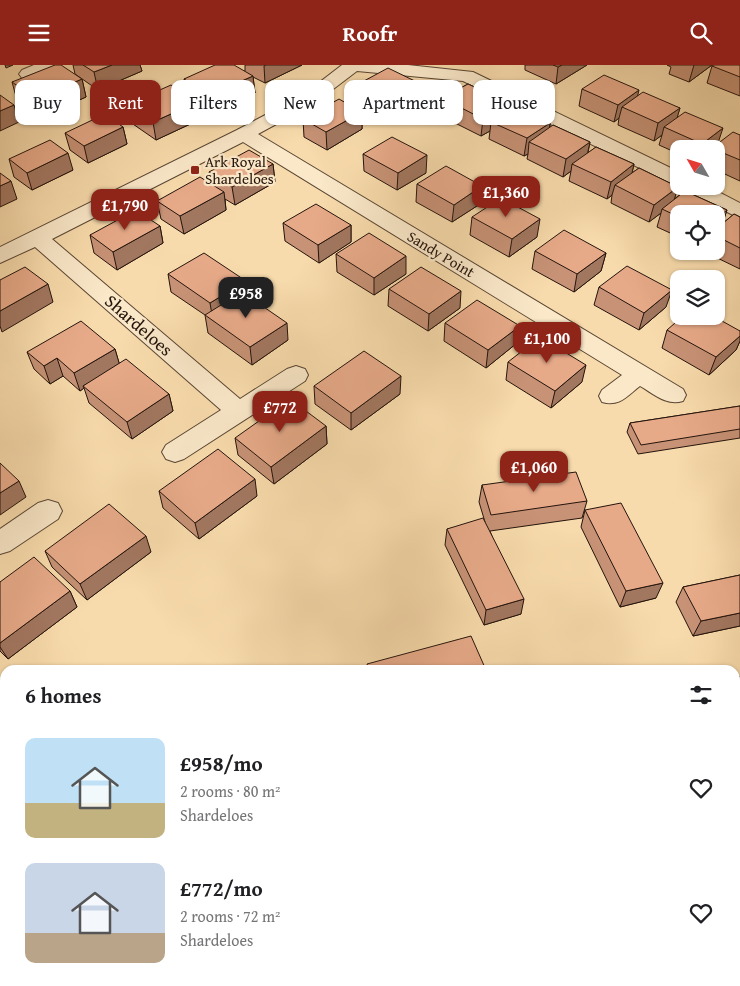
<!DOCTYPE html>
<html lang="en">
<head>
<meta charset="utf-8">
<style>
  :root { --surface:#fff; --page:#f6f6f6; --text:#202124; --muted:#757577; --accent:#8f2418 }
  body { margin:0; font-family:"Gentium Book Plus",serif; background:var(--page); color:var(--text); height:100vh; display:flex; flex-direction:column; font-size:19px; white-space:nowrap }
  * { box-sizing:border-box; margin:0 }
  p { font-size:16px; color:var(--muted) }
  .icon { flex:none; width:28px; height:28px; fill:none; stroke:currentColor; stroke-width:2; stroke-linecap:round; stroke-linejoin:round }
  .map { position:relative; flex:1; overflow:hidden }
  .side { position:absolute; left:0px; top:600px; width:740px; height:321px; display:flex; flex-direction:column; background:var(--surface); border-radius:15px 15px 0 0; box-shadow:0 1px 4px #0004 }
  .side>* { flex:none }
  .banner { position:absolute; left:15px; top:15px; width:710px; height:45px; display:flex; gap:10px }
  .needle { width:32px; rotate:309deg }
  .controls { position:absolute; left:670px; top:75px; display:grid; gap:10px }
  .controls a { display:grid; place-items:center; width:55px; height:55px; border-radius:10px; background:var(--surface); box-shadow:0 1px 4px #0004; font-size:25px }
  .price { position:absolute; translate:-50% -42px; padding:0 11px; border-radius:10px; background:var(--accent); color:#fff; font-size:16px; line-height:32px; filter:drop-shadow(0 1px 2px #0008) }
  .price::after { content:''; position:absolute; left:50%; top:30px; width:15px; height:11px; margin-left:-8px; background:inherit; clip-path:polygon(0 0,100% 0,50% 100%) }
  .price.current { background:#222; color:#fff }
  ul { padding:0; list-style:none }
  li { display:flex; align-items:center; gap:15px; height:125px; padding:0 25px }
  li span { display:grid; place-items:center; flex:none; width:140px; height:100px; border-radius:10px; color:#555 }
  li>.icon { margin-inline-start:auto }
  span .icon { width:60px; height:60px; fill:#fffc; stroke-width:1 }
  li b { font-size:21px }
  h2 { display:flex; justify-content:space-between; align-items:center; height:60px; padding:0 25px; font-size:21px }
  .pill { padding:0 18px; border-radius:10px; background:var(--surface); box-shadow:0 1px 4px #0004; font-size:18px; line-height:45px }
  .pill.current { background:var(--accent); color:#fff }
  header { display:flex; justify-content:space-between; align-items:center; height:65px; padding:0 25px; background:var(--accent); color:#fff; font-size:22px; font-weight:800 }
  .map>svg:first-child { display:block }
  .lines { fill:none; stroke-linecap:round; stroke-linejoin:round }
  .street-casing { stroke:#594634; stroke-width:2 }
  .street { fill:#fae8c9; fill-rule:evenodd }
  .wall { fill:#c79276; stroke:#24140c }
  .shaded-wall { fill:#a27760; stroke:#24140c }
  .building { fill:#e7aa89; stroke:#24140c }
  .poi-dot { fill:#8f2418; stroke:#fae8c9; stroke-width:2 }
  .labels { text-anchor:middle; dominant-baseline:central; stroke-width:4.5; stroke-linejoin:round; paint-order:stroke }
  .far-poi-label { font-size:15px; fill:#24140c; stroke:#fae8c9; text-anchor:start }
  .far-street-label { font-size:15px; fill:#24140c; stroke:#fae8c9 }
  .street-label { font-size:18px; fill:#24140c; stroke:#fae8c9 }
</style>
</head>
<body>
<header><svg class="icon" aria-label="menu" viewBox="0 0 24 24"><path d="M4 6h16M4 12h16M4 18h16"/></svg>Roofr<svg class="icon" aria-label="search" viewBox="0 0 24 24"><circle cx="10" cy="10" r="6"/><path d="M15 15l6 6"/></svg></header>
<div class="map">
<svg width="740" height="921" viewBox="0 0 740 921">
  <rect width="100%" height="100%" fill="#f8dbac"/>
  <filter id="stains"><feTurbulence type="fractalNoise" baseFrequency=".004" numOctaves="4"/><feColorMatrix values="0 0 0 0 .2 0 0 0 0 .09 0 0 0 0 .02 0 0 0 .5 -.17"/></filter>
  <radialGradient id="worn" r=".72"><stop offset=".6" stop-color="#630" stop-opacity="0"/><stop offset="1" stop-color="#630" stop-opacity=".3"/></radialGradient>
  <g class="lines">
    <defs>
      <g id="street">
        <path d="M34 0H58C52 9 32 15 22 13L19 9 22 5Z"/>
        <path d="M342 0H408L473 7 679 107V121L672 119 463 16 357 6 315 38 258 69 683 324 686 330 683 336C666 341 654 329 640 321 627 331 620 342 602 337L599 331 602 325 622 310 243 77 52 174 240 334 287 304 296 301 305 304 308 310 305 316 184 394 175 397 166 394 162 387 166 380 221 345 35 182 0 198V182L237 65 303 30Z"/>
        <polygon points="681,121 707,121 740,138 740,152 733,150 684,125"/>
        <polygon points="48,435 58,438 62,446 58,454 10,486 0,489 0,464 38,438"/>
        <polygon points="740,612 740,640 735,642 735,614"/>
        <polygon points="241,916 279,916 278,921 240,921"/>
      </g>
    </defs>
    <use href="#street" class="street-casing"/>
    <use href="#street" class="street"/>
  </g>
  <g class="wall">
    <polygon points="73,0 140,0 142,6 98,25 75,9"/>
    <polygon points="245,0 302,0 265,18 253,12 255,28 213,48 198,39 201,54 156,75 130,57 126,40 186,29 184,14 245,6"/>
    <polygon points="525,0 587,0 556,19 525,5"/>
    <polygon points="667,0 712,0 689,17 669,9 671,2"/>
    <polygon points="740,0 740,31 707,18 712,1"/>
    <polygon points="82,14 86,32 41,52 17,35 12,17"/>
    <polygon points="419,18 418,36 382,56 352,40 351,23"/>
    <polygon points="468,19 509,38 508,46 515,41 550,58 550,63 553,60 590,77 588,88 596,82 634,99 632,108 639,103 678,122 674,134 685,126 727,145 722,159 734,149 740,152 740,204 705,187 716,186 716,149 679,149 679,172 657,162 661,148 649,157 611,138 612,130 607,134 569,116 571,106 563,112 527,94 528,89 524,91 489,74 490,66 481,71 441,51 442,33"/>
    <polygon points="582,24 638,31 680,43 677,52 718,78 740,70 740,116 716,105 716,84 679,84 679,89 659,80 662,70 654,76 618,60 619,53 614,57 579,41"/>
    <polygon points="362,47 362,64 327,85 304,72 303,54"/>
    <polygon points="123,62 127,79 88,98 70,85 65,68"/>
    <polygon points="363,89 426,108 397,125 364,106"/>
    <polygon points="9,94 73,105 32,125 14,112"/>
    <polygon points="273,99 275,117 235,140 225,134 226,145 184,169 161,154 157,136 211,119 209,107"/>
    <polygon points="417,119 480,139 452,157 416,137"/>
    <polygon points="472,152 537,172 509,192 470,170"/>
    <polygon points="283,158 351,160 351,177 319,198 285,176"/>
    <polygon points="160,161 163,178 117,205 94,188 90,170"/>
    <polygon points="535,186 606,188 601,206 574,227 532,204"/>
    <polygon points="336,189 406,209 374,230 337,207"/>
    <polygon points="168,209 248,231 288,275 252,300 208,268 205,250 171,227"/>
    <polygon points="599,222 666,242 639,265 594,240"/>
    <polygon points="389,224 460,243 428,266 388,241"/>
    <polygon points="445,258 517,278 486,303 444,276"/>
    <polygon points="667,265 740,266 740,276 736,285 709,310 662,283"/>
    <polygon points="115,284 119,298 169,329 173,346 132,374 89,338 84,323 80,326 63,311 50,319 34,304 27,287"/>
    <polygon points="508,297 582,317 551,343 506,315"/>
    <polygon points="314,321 400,329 351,365 315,339"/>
    <polygon points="740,341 740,373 638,389 627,367 630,358"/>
    <polygon points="326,361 327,379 274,419 238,390 235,373"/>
    <polygon points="482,420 587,436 582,453 490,466 521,549 484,560 445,480 447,464 485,457 479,437"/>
    <polygon points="159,426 257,431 199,474 163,443"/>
    <polygon points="585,445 656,533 620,542 581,462"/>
    <polygon points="45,486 151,487 87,535 52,502"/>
    <polygon points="740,510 740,561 693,571 676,537 683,522"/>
    <polygon points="0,517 70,526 77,542 8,594 0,586"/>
    <polygon points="740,695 740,774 735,775 735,696"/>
  </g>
  <g class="shaded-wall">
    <polygon points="5,0 13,0 6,3"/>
    <polygon points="112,0 140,0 142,6 98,25 94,7"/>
    <polygon points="266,0 302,0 265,18 264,1"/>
    <polygon points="562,0 587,0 556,19 558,2"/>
    <polygon points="694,0 712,0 689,17"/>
    <polygon points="253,11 255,28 213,48 210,30"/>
    <polygon points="82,14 86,32 41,52 36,34"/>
    <polygon points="419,18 418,36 382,56 382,39"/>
    <polygon points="639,25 635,42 622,42 619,53 614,57 618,40"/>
    <polygon points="198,37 201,54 156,75 153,57"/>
    <polygon points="509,38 507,56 491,57 490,66 481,71 483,54"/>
    <polygon points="14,40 19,57 0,66 0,46"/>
    <polygon points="680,43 675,60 664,62 662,70 654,76 658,58"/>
    <polygon points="362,47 362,64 327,85 326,67"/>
    <polygon points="550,58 548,75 529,77 528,89 524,91 527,73"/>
    <polygon points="123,62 127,79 88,98 84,81"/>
    <polygon points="723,63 717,81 712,83 712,84 701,84 702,79"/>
    <polygon points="590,77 586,95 572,99 571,106 563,112 566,94"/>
    <polygon points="68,88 73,105 32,125 27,108"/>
    <polygon points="427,90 426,108 397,125 398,108"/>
    <polygon points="273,99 275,117 235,140 232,122"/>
    <polygon points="634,99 630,117 615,120 612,130 607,134 611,117"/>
    <polygon points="11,116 17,134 0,142 0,121"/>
    <polygon points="482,121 480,139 452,157 454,140"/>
    <polygon points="678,122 673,139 662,144 661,148 649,157 654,140"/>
    <polygon points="224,127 226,145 184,169 180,151"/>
    <polygon points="727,145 721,163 716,167 716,154"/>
    <polygon points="540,154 537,172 509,192 512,174"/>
    <polygon points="351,160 351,177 319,198 318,180"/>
    <polygon points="160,161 163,178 117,205 113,187"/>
    <polygon points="606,188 601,206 574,227 577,209"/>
    <polygon points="406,191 406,209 374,230 374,213"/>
    <polygon points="246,216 248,233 213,256 210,238"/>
    <polygon points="48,219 53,237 2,267 0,261 0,246"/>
    <polygon points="672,225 666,242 639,265 644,248"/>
    <polygon points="461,226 460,243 428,266 429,249"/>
    <polygon points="287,258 288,275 252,300 250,282"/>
    <polygon points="520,261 517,278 486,303 488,285"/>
    <polygon points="740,271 740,276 736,285 709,310 716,292"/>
    <polygon points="115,284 120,301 83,321 84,323 80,326 74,308"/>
    <polygon points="57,293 63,311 50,319 44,301"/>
    <polygon points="586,300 582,317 551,343 555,326"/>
    <polygon points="401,311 400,329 351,365 351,348"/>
    <polygon points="169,329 173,346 132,374 127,357"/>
    <polygon points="326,361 327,379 274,419 271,402"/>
    <polygon points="255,414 257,431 199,474 195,458"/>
    <polygon points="19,416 26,432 0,450 0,428"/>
    <polygon points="146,471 151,487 87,535 80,519"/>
    <polygon points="663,518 656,533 620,542 626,526"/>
    <polygon points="70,526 77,542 8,594 0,582 0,578"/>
    <polygon points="524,534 521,549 484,560 486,545"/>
    <polygon points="740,548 740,561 693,571 701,556"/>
    <polygon points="739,765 740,765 740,774 735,775 735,770"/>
    <rect x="137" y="916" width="7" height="5"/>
  </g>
  <g class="building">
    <polygon points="55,0 61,0 82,14 36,34 12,17"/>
    <polygon points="83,0 112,0 94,7"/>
    <polygon points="215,0 234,0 253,11 210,30 184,14"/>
    <polygon points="553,0 562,0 558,2"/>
    <polygon points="714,0 740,0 740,12 712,1"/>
    <polygon points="388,3 419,18 382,39 351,23"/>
    <polygon points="604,10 639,25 618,40 582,24"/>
    <polygon points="468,19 509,38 483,54 442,33"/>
    <polygon points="171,20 198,37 153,57 126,40"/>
    <polygon points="643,27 680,43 658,58 622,42"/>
    <polygon points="0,30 14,40 0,46"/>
    <polygon points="339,34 362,47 326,67 303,54"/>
    <polygon points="515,41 550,58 527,73 491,57"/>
    <polygon points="685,47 723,63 702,79 664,62"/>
    <polygon points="105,49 123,62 84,81 65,68"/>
    <polygon points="553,60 590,77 566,94 529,77"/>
    <polygon points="733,67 740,70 740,95 716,85 716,84 712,83"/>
    <polygon points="392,72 427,90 398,108 363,89"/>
    <polygon points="50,75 68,88 27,108 9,94"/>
    <polygon points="596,82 634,99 611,117 572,99"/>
    <polygon points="249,85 273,99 232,122 209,107"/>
    <polygon points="446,101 482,121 454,140 417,119"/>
    <polygon points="639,103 678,122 654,140 615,120"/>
    <polygon points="0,108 11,116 0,121"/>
    <polygon points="200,112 224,127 180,151 157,136"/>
    <polygon points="685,126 727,145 716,154 716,149 679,149 679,152 662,144"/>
    <polygon points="501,133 540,154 512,174 472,152"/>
    <polygon points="316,139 351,160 318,180 283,158"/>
    <polygon points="136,145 160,161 113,187 90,170"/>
    <polygon points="734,149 740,152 740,183 716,171 716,164"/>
    <polygon points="564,165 606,188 577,209 535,186"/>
    <polygon points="369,168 406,191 374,213 336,189"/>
    <polygon points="204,188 246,216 210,238 168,209"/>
    <polygon points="627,201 672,225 644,248 599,222"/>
    <polygon points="25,202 48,219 0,246 0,215"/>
    <polygon points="421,202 461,226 429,249 389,224"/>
    <polygon points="242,227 287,258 250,282 205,250"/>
    <polygon points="477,235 520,261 488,285 445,258"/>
    <polygon points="683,251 713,251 740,266 740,271 716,292 667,265"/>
    <polygon points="81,256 115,284 74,308 57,293 44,301 27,287"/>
    <polygon points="540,272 586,300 555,326 508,297"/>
    <polygon points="364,286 401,311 351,348 314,321"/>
    <polygon points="126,294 169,329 127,357 83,321"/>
    <polygon points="290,334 326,361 271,402 235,373"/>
    <polygon points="740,341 740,364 641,380 630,358"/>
    <polygon points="218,384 255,414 195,458 159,426"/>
    <polygon points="0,398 19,416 0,428"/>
    <polygon points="576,407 587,436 491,450 482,420"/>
    <polygon points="621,438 663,518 626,526 585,445"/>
    <polygon points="109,439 146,471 80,519 45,486"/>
    <polygon points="483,453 524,534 486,545 447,464"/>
    <polygon points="34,492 70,526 0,578 0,517"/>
    <polygon points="740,510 740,548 701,556 683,522"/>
    <polygon points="471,571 486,605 369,605 367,599"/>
    <polygon points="740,695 740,765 739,765 735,757 735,696"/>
    <polygon points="5,916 137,916 137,921 0,921 0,917"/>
    <polygon points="373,916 446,916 446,921 372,921"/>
  </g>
  <rect class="poi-dot" x="190" y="100" width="10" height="10" rx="2.5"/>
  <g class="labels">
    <g class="far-poi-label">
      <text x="205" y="96">Ark Royal<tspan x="205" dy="17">Shardeloes</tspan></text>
    </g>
    <g class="far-street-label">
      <text transform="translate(441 189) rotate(31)">Sandy Point</text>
    </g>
    <g class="street-label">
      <text transform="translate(139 260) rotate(41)">Shardeloes</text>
    </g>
  </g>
  <rect width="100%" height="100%" filter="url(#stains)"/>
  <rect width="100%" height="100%" fill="url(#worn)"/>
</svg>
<div class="controls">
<a><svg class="needle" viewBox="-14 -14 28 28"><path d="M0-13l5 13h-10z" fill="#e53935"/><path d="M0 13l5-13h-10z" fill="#757577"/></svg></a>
<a><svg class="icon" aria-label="locate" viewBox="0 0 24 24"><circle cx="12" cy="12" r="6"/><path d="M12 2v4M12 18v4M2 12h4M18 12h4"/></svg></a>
<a><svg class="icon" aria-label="layers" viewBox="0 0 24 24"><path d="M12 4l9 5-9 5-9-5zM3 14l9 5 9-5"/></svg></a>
</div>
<b class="price" style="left:506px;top:153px">£1,360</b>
<b class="price" style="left:125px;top:166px">£1,790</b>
<b class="price current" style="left:246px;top:254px">£958</b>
<b class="price" style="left:547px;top:299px">£1,100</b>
<b class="price" style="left:280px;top:368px">£772</b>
<b class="price" style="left:534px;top:428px">£1,060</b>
<div class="banner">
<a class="pill">Buy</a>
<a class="pill current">Rent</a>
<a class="pill">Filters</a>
<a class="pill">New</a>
<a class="pill">Apartment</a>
<a class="pill">House</a>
</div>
<section class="side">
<h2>6 homes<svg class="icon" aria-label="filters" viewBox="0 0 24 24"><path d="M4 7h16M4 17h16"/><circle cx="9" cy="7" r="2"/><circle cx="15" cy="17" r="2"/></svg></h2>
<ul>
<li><span style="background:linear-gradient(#bfe0f5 65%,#c2b280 0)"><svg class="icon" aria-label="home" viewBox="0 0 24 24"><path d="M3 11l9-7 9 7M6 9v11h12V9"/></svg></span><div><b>£958/mo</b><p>2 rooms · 80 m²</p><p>Shardeloes</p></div><svg class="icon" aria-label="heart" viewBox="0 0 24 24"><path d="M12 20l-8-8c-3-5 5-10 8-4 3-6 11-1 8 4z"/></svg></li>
<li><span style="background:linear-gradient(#c9d6e8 70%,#b9a48a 0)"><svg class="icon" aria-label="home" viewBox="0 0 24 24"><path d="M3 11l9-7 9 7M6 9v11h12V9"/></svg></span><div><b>£772/mo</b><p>2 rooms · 72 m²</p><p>Shardeloes</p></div><svg class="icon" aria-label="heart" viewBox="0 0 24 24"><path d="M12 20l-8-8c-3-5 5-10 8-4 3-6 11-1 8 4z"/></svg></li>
</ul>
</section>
</div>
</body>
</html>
